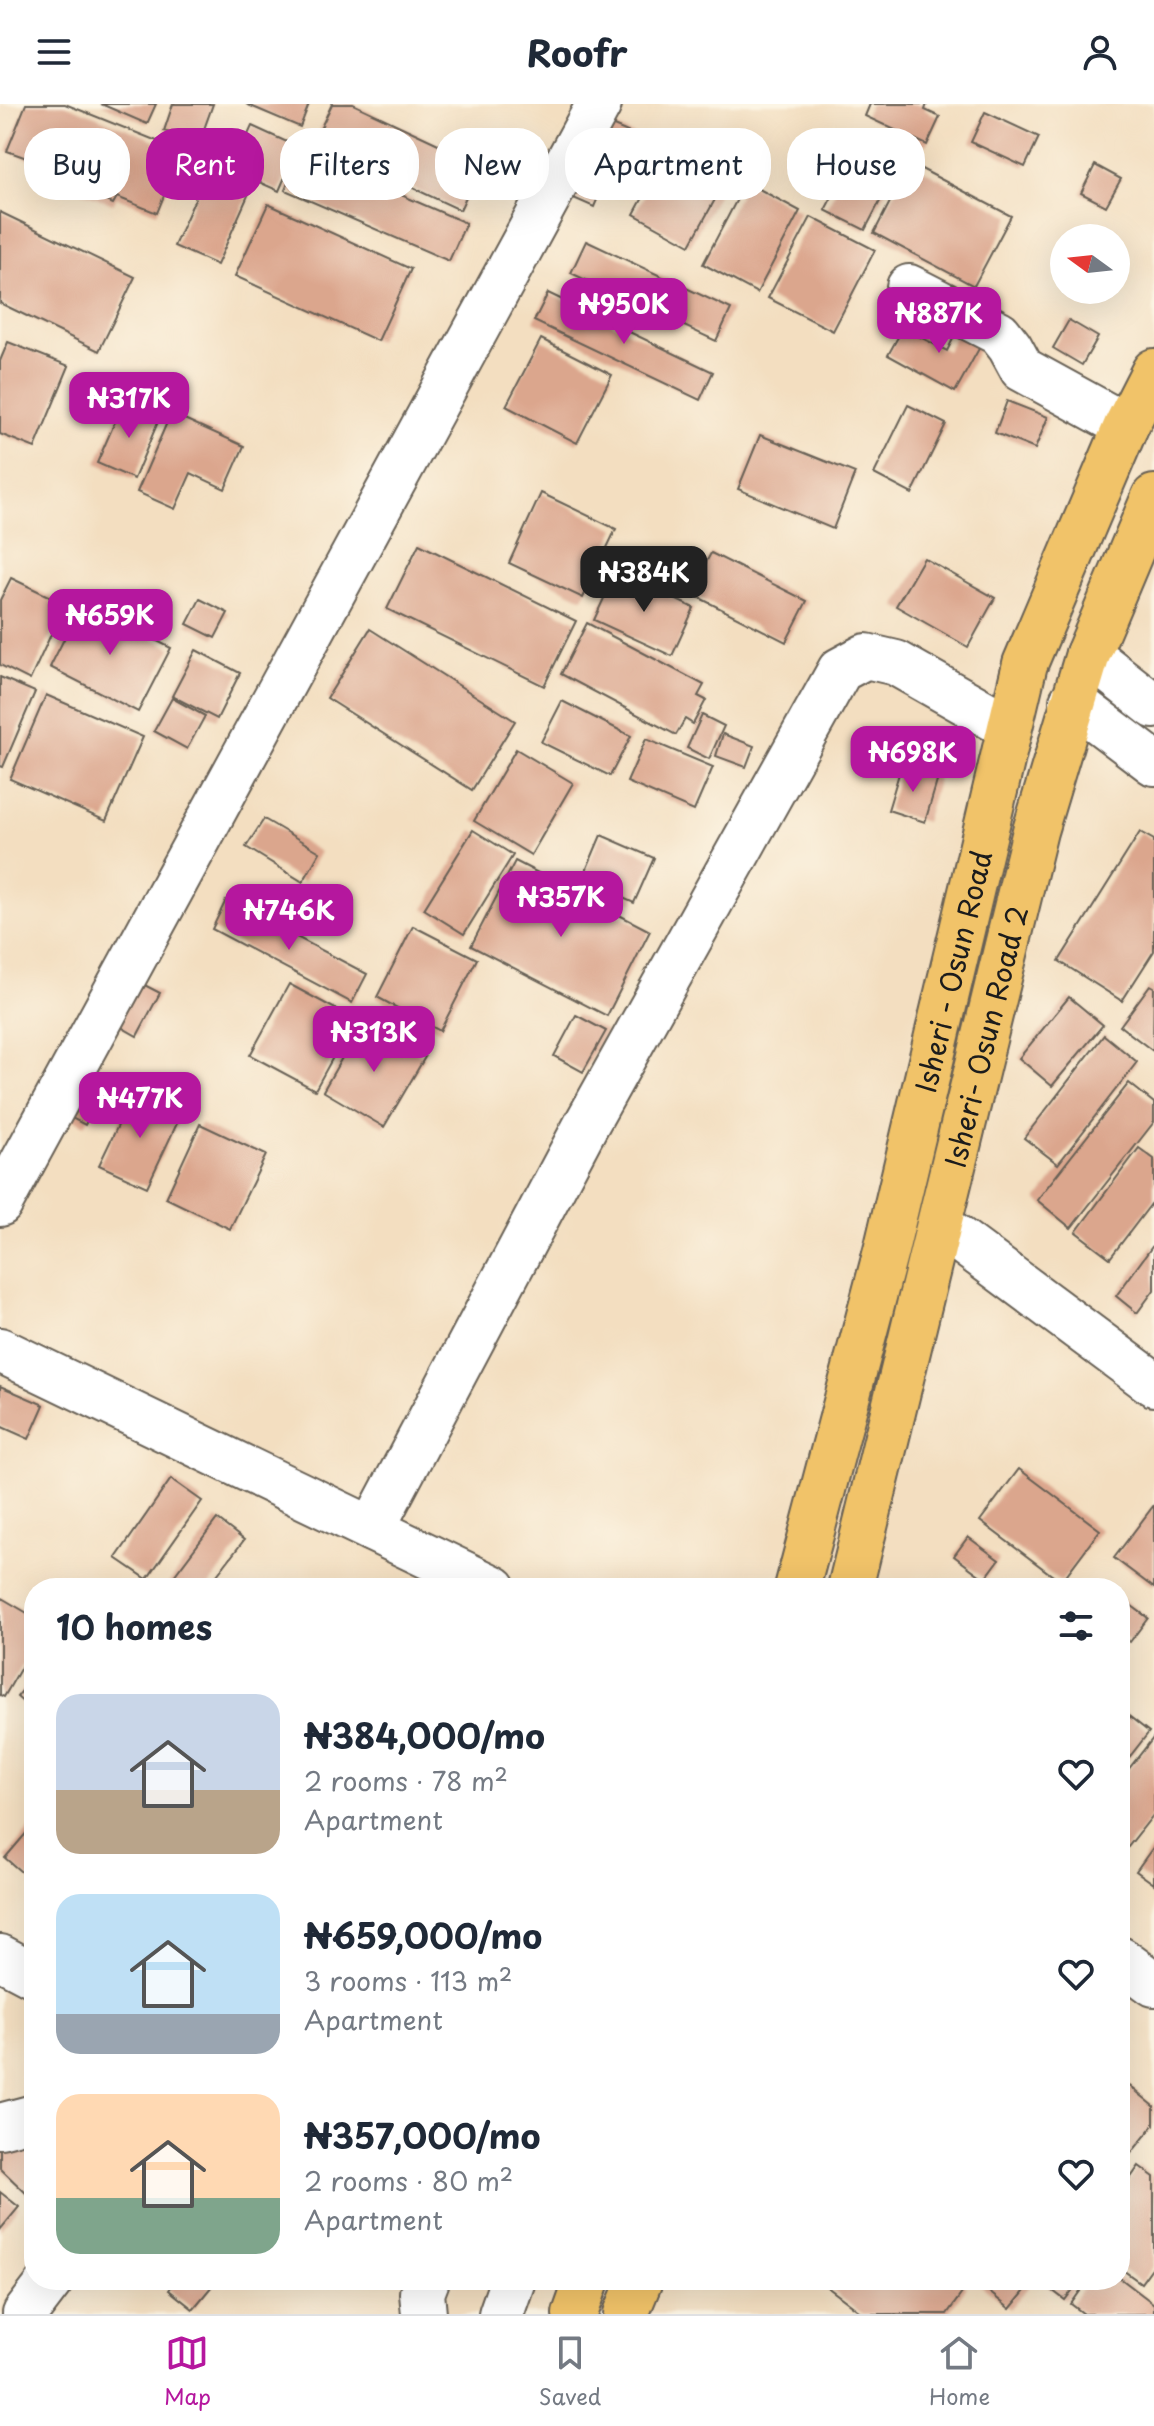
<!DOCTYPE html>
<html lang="en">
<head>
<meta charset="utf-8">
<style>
  :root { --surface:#fff; --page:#f2f2f3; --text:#1f2937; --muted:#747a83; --line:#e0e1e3; --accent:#b5179e }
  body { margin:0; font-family:"Playpen Sans",sans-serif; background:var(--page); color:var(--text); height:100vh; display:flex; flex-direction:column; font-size:30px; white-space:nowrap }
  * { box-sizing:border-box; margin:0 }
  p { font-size:26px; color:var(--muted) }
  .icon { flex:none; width:44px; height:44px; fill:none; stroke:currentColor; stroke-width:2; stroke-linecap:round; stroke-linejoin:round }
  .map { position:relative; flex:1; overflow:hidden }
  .sheet { position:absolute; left:24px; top:1474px; width:1106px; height:712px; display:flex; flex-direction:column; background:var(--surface); border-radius:32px; box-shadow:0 8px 32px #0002 }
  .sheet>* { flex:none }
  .banner { position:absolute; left:24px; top:24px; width:1106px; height:72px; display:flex; gap:16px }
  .needle { width:52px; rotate:285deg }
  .controls { position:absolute; left:1050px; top:120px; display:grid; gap:16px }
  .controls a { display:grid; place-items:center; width:80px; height:80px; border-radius:50%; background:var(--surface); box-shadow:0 8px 32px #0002; font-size:40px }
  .price { position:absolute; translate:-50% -68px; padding:0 18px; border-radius:16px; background:var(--accent); color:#fff; font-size:26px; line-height:52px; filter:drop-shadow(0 2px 4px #0008) }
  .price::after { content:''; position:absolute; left:50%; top:48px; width:24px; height:18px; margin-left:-12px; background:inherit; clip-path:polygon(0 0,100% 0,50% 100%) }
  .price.active { background:#222; color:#fff }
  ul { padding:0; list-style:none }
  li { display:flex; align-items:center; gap:24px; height:200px; padding:0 32px }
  li span { display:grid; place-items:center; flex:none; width:224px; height:160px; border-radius:24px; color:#555 }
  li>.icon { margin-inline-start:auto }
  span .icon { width:96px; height:96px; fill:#fffc; stroke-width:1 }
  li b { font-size:34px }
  h2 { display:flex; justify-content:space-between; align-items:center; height:96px; padding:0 32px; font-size:34px }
  .tag { padding:0 28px; border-radius:32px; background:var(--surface); box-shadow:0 8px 32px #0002; font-size:28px; line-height:72px }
  .tag.active { background:var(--accent); color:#fff }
  header { display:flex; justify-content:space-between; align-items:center; height:104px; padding:0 32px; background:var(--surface); font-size:36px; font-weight:700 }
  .tab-bar { display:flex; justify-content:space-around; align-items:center; height:112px; border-top:2px solid var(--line); background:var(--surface); font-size:22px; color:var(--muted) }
  .tab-bar a { display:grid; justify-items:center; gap:4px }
  .tab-bar .active { color:var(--accent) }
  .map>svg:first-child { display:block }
  .building { fill:#dba68d }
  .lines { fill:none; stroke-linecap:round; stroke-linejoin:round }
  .minor-casing { stroke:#676055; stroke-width:48 }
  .major-casing { stroke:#676055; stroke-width:48 }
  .minor { stroke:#fff; stroke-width:44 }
  .major { stroke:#f1c369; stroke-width:44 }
  .labels { text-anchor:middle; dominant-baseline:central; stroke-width:6; stroke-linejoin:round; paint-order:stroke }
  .street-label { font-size:28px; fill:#1c1c1c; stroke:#fcf5e5 }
</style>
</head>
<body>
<header><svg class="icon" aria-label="menu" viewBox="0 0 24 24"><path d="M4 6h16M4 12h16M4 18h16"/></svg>Roofr<svg class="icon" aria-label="person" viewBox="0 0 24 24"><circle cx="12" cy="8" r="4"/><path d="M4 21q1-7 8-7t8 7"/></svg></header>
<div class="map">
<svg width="1154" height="2210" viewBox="0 0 1154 2210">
  <rect width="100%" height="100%" fill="#fcf5e5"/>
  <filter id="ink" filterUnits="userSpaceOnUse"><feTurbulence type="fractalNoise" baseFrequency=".0125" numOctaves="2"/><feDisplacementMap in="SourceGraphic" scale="16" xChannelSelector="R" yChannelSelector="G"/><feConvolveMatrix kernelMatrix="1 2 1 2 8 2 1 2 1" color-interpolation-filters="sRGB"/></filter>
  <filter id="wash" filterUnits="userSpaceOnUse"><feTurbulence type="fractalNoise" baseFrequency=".006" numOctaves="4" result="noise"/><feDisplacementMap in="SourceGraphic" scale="32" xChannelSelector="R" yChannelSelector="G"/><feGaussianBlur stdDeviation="1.8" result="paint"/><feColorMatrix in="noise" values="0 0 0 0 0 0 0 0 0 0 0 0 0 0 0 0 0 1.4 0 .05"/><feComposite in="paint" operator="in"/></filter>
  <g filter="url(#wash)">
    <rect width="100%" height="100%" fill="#f3dec0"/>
    <g id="blocks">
      <g class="building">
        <polygon points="26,0 65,0 182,47 157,109 117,93 113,100 79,86 82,79 66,73 64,77 33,65 35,57 7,47"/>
        <polygon points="101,0 156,0 147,20"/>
        <polygon points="173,0 213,0 199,39 164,27"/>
        <polygon points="246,0 309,0 300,23"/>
        <polygon points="332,0 353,0 481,60 460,106 314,38"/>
        <polygon points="870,0 927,0 925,6 940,13 927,41 865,12"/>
        <polygon points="985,8 1039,33 1025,63 971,38"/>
        <polygon points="609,20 637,32 621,68 594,57"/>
        <polygon points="252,22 298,43 279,87 232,66"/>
        <polygon points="861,38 900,59 865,126 825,106"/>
        <polygon points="671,40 728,72 690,141 634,110 645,90 627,80 645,45 663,55"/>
        <polygon points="302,48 466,119 449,157 285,86"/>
        <polygon points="910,59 1011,112 974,182 874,129"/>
        <polygon points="582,61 607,72 594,103 569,92"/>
        <polygon points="1095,61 1121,75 1106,102 1081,89"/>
        <polygon points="207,68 250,87 217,161 174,142"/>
        <polygon points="746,78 800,107 757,189 703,160"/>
        <polygon points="268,100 411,165 378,237 235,172"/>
        <polygon points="0,108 135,173 99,247 0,199"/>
        <polygon points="811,113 875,146 833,227 768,194"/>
        <polygon points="586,137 731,205 716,237 571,169"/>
        <polygon points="548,189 713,268 700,296 534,217"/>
        <polygon points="1069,216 1098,233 1082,261 1053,244"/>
        <polygon points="961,219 986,232 955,288 888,251 903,224 947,247"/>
        <polygon points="541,235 612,271 577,339 506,302"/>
        <polygon points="8,238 69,262 35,344 0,330 0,257"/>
        <polygon points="124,297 160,313 134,375 97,359"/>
        <polygon points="1007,297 1048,313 1035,345 995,329"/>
        <polygon points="908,301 946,320 912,390 874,370"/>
        <polygon points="171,309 244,342 225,385 191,369 175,405 137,388"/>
        <polygon points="760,331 855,369 833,425 738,385"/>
        <polygon points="541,389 616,425 583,494 509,459"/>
        <polygon points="419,440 576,517 544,582 387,505"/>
        <polygon points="711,449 807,497 786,538 690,489"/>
        <polygon points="924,454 995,494 968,543 896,502"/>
        <polygon points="616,468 694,504 672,552 594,516"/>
        <polygon points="11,474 65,500 30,576 0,561 0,496"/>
        <polygon points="200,495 228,509 215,534 187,520"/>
        <polygon points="82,499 171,544 138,608 50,563"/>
        <polygon points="587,519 704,581 698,592 706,596 693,620 685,615 676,631 561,570"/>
        <polygon points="370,525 515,617 472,686 327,594"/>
        <polygon points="196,546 240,569 217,615 172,592"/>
        <polygon points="0,573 35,588 3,663 0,662"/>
        <polygon points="46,591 143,633 106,717 10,675"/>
        <polygon points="172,594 205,612 187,645 154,627"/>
        <polygon points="562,597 631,632 610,672 541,638"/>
        <polygon points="702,611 724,622 709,655 687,644"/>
        <polygon points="723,630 754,642 746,663 716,652"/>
        <polygon points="646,635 713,663 694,707 627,678"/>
        <polygon points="516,645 573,679 531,751 474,717"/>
        <polygon points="901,663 938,674 925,718 888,706"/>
        <polygon points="264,715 320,748 303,778 246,743"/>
        <polygon points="473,726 513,751 464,830 424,805"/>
        <polygon points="1140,728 1154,736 1154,847 1122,897 1059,857"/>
        <polygon points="601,731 654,754 634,799 582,776"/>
        <polygon points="515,757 650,827 607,912 471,842"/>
        <polygon points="226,796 367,870 352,899 212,825"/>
        <polygon points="413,822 477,855 440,927 377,893"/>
        <polygon points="131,874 160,889 137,932 109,916"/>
        <polygon points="289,880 354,915 315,986 250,951"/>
        <polygon points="1150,881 1154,883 1153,947 1120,922"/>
        <polygon points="1069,893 1103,921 1052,982 1019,954"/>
        <polygon points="576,911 606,927 583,968 554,952"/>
        <polygon points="363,917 425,953 384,1023 323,987"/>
        <polygon points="1104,931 1137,958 1058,1060 1024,1034"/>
        <polygon points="80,969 105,982 85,1021 60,1008"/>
        <polygon points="1129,979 1154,999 1154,1018 1071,1124 1037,1096"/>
        <polygon points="134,988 181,1011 147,1083 99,1061"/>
        <polygon points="200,1020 266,1051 230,1125 166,1094"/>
        <polygon points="1139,1044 1154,1055 1154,1096 1110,1154 1076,1128"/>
        <polygon points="1154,1140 1154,1186 1137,1209 1116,1192"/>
        <polygon points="0,1282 44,1301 29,1335 0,1322"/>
        <polygon points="1019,1365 1100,1426 1061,1478 980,1417"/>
        <polygon points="171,1375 202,1397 147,1475 116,1454"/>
        <polygon points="1154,1401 1154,1484 1114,1454"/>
        <polygon points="217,1415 244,1436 207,1484 165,1484"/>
        <polygon points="968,1433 999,1456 985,1475 954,1452"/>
        <polygon points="0,1493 34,1513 34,1541 4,1593 0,1591"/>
        <polygon points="1120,1493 1148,1514 1130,1538 1120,1531"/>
        <polygon points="34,1572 34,1608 17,1593"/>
        <polygon points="1120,1605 1149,1628 1120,1665"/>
        <polygon points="1154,1633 1154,1710 1120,1753 1120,1676"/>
        <polygon points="34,1720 34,1779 5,1754"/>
        <polygon points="1154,1742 1154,1780 1136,1767"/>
        <polygon points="1120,1974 1154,2002 1154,2021 1120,2063"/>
        <polygon points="9,2026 34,2050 34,2087 29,2092 0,2064 0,2035"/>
        <polygon points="1139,2062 1154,2073 1154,2161 1141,2179 1120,2164 1120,2089"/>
        <polygon points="0,2088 19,2103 0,2126"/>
        <polygon points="1120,2174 1154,2200 1154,2210 1084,2210 1071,2200 1088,2176"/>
        <polygon points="176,2176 205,2176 212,2182 193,2205 169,2186"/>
        <polygon points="818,2176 959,2176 967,2182 947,2210 863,2210"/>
        <polygon points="978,2176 1034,2176 1010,2205 977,2178"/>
        <polygon points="1054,2176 1080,2176 1065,2196 1048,2183"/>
      </g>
    </g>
  </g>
  <g filter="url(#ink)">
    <use href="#blocks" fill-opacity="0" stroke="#676055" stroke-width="2"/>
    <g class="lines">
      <defs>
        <g id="minor">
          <polyline points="909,183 999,229 1010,243 1022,265 1126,322"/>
          <polyline points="1088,550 1154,602"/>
          <polyline points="1072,597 1154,659"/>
          <polyline points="0,1100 599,0"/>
          <polyline points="940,1121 1154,1280"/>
          <polyline points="0,1246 494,1484"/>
          <polyline points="372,1425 586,1021 840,566 866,552 896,559 1009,623"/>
          <polyline points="0,1853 34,1871"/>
          <polyline points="1120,1855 1154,1880"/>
          <polyline points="0,2022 34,2013"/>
          <polyline points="25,2210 51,2176"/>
          <polyline points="424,2210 422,2189 427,2176"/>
          <polyline points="501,2210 513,2176"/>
        </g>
        <g id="major">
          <path id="s1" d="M797 1484 886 1147 1025 560 1126 322 1154 267"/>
          <path id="s2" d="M850 1484 1035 727 1088 550 1154 393"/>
          <polyline points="575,2210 587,2176"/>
          <polyline points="626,2210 640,2176"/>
        </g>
      </defs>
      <use href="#minor" class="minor-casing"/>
      <use href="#major" class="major-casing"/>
      <use href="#minor" class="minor"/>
      <use href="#major" class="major"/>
    </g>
  </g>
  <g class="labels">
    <g class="street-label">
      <text stroke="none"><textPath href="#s1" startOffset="636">Isheri - Osun Road</textPath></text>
      <text stroke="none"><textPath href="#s2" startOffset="568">Isheri- Osun Road 2</textPath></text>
    </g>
  </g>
</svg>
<div class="controls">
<a><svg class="needle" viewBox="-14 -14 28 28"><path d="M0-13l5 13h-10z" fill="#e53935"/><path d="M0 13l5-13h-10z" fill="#747a83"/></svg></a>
</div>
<b class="price" style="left:624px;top:242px">₦950K</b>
<b class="price" style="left:939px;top:251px">₦887K</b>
<b class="price" style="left:129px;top:336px">₦317K</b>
<b class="price active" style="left:644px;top:510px">₦384K</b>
<b class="price" style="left:110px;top:553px">₦659K</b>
<b class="price" style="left:913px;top:690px">₦698K</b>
<b class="price" style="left:561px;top:835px">₦357K</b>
<b class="price" style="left:289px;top:848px">₦746K</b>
<b class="price" style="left:374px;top:970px">₦313K</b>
<b class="price" style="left:140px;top:1036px">₦477K</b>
<div class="banner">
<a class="tag">Buy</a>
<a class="tag active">Rent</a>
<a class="tag">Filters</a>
<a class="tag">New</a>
<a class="tag">Apartment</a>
<a class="tag">House</a>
</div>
<section class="sheet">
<h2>10 homes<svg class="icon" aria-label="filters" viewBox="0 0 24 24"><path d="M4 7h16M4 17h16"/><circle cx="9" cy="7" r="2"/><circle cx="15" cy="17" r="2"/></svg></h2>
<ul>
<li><span style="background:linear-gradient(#c9d6e8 60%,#b9a48a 0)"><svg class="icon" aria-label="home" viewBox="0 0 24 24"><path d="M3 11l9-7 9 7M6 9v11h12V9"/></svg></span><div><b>₦384,000/mo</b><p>2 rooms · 78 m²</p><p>Apartment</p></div><svg class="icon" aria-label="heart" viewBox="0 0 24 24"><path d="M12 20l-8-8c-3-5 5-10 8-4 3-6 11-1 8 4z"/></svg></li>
<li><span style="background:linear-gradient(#bfe0f5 75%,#9aa5b1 0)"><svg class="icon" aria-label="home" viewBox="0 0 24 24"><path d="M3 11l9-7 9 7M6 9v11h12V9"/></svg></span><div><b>₦659,000/mo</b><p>3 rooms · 113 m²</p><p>Apartment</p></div><svg class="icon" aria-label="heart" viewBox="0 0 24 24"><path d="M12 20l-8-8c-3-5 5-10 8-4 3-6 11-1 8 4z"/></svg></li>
<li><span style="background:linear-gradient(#ffd9b3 65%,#7fa58c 0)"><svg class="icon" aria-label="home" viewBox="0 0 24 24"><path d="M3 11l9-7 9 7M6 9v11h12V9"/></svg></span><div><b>₦357,000/mo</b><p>2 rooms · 80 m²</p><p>Apartment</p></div><svg class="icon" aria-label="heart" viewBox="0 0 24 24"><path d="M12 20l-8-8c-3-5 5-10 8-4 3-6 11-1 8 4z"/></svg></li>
</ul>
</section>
</div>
<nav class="tab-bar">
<a class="active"><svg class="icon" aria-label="map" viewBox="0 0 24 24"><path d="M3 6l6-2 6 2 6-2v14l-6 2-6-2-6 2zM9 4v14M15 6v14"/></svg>Map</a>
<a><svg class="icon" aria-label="saved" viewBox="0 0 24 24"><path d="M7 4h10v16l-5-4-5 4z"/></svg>Saved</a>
<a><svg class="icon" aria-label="home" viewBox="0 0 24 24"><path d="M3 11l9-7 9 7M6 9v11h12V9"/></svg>Home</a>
</nav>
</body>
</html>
